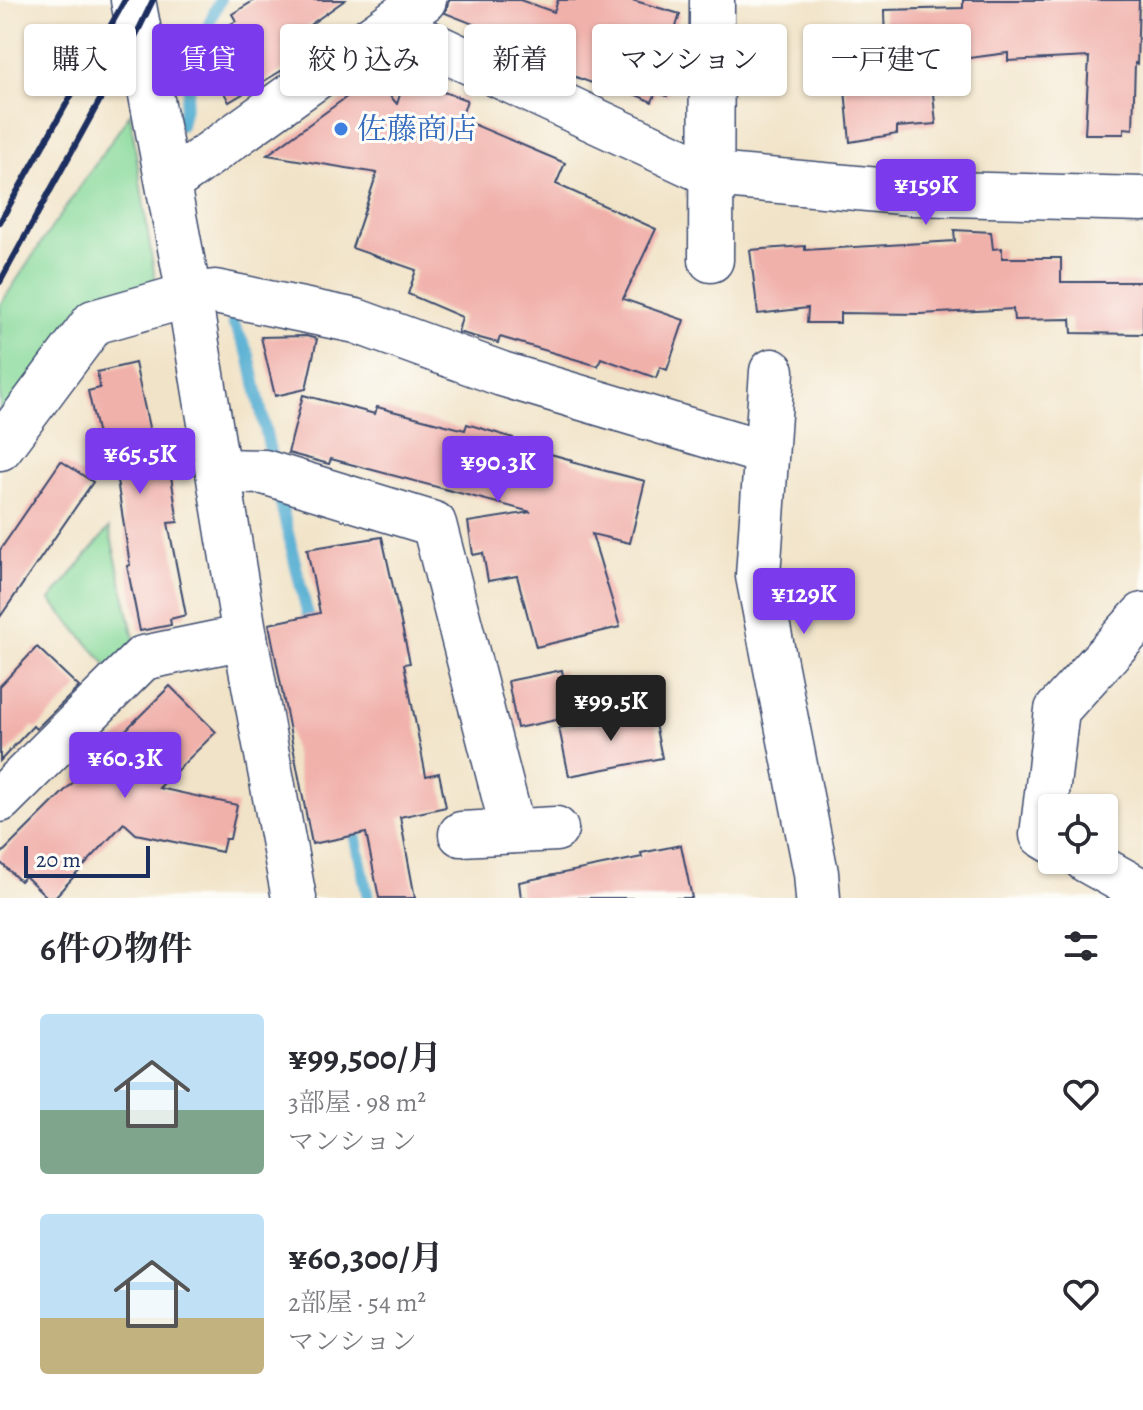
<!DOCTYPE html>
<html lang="ja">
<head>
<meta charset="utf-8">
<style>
  :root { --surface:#fff; --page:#f7f7f7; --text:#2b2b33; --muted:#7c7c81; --accent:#7c3aed }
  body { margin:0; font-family:Alegreya,"Noto Serif JP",serif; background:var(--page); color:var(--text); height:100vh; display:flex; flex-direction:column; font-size:30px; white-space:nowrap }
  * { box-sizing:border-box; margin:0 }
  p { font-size:26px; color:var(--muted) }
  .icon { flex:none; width:44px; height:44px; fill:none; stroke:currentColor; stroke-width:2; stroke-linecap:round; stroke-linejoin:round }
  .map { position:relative; height:898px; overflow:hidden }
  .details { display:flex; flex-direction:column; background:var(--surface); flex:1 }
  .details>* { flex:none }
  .top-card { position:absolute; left:24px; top:24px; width:1096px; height:72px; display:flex; gap:16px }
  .controls { position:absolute; left:1038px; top:794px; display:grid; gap:16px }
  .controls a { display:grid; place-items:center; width:80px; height:80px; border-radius:8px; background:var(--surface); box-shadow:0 2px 6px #0004; font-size:40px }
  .scale { position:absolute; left:24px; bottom:20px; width:126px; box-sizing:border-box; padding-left:8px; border:4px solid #1b2f5e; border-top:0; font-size:22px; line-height:28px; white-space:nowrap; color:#1b2f5e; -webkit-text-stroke:6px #fdfcf7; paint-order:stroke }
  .price { position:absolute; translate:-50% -68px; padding:0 18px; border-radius:8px; background:var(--accent); color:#fff; font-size:26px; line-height:52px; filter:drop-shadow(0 2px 4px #0008) }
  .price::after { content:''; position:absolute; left:50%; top:48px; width:24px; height:18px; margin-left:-12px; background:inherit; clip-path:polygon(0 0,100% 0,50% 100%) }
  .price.current { background:#222; color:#fff }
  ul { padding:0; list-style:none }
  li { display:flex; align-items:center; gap:24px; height:200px; padding:0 40px }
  li span { display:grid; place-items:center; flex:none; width:224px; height:160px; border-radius:8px; color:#555 }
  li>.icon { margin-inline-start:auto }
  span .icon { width:96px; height:96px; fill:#fffc; stroke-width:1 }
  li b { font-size:34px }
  h2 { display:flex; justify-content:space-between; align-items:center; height:96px; padding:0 40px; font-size:34px }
  .pill { padding:0 28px; border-radius:8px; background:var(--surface); box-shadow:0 2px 6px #0004; font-size:28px; line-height:72px }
  .pill.current { background:var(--accent); color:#fff }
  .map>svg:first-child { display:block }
  .green { fill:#87d99a; stroke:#51847c; stroke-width:2 }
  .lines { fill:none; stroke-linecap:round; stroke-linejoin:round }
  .stream { stroke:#55aed2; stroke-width:12 }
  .building { fill:#f1b1ab }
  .minor-casing { stroke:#3b4a6e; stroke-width:47 }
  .minor { stroke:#fff; stroke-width:44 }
  .rail { stroke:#1b2f5e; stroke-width:6 }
  .shop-dot { fill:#3f7fe0; stroke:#fdfcf7; stroke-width:3 }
  .labels { text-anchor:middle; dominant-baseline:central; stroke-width:6; stroke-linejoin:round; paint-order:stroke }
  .shop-label { font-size:30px; fill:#366cbe; stroke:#fdfcf7; text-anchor:start }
</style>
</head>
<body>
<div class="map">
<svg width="1143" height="898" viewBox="0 0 1143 898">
  <rect width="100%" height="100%" fill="#fdfcf7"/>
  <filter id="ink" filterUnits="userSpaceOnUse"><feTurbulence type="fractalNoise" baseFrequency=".0125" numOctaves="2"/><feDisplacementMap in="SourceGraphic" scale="16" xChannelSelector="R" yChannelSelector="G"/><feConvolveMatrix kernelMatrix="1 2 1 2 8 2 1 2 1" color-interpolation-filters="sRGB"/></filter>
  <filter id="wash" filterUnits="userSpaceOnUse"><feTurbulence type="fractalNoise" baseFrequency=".006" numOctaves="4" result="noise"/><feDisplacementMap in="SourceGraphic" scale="32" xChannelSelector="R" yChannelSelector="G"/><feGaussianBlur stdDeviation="1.8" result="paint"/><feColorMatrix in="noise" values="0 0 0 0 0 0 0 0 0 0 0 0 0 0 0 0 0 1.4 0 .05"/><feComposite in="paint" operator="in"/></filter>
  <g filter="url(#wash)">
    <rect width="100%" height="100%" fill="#f1e3c7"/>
    <g class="green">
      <polygon points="130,114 155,279 144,298 0,420 0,305 46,236"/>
      <polygon points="109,528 135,643 110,669 50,600"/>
    </g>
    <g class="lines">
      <g class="stream">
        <path d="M181 125C190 82 200 39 220 0"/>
        <polyline points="233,323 249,355 273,465"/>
        <polyline points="276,483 311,629"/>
        <polyline points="352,819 368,898"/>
      </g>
    </g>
    <g id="blocks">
      <g class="building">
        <polygon points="255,0 345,0 297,34 299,38 282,48 291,65 229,102 210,66 230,55 224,45 231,42 224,28 236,21 232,14"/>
        <polygon points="449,0 520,0 554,12 558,0 632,0 680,14 668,52 679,55 667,96 656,92 652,102 618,87 616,92 538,63 542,51 445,13"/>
        <polygon points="963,0 1139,0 1137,64 1135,63 1133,129 1124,128 1124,134 1085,134 1089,57 1008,61 1008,53 930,63 936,124 897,127 897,134 850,142 844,79 886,76 884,10 963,8"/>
        <polygon points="374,77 397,104 405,79 467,100 461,119 565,163 556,184 656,229 623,299 684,320 667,370 660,367 656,378 601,358 598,366 500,337 498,343 458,332 462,317 408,294 416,270 352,248 377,173 267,155"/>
        <polygon points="954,230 991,232 993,249 1002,248 1002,258 1061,258 1061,282 1143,282 1143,334 1072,333 1071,319 1014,320 1013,309 920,314 840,313 840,323 807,323 808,308 758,314 750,250 805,246 805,250 955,241"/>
        <polygon points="306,336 317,339 306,389 275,396 261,337"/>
        <polygon points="135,363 160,478 171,476 178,522 168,523 186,615 170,619 171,625 140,631 127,566 130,565 113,454 105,466 88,391 100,388 97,372"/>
        <polygon points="303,395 375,414 377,407 465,430 467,424 513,438 511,443 572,460 571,462 645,481 630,543 592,534 620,627 536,647 517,576 488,581 483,553 473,555 468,522 531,512 331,459 329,464 288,453"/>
        <polygon points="61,461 93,482 0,617 0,550"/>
        <polygon points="382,537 410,663 404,664 426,776 439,773 446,807 400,817 415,898 379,898 366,833 312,844 269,624 320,613 307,549"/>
        <polygon points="37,647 79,687 36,729 33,726 0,761 0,686"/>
        <polygon points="562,670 571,717 517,728 508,681"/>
        <polygon points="170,686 216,732 159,788 237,805 230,839 225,839 222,852 136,834 124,823 54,898 48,898 25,876 20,881 0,862 0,855"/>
        <polygon points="652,709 662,758 569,776 559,728"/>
        <polygon points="681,845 692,898 521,898 519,882 642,857 641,853"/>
      </g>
    </g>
  </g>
  <g filter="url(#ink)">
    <use href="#blocks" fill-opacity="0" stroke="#3b4a6e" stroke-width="2"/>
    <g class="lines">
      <defs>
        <g id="minor">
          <polyline points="133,0 189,295 245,637 294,898"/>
          <polyline points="390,25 713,175 912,193 1143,199"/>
          <polyline points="169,183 424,0"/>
          <polyline points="711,260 712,0"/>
          <polyline points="772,371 758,576 816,873 818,898"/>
          <polyline points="0,448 94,322 189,295 215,292 356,321 502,374 766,453"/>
          <polyline points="218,471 264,472 434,524 513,831"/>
          <polyline points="0,800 143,658 245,637"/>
          <polyline points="461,834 556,829"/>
          <polyline points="1052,841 1042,835 1057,710 1143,615"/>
          <polyline points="1086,860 1143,892"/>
        </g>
      </defs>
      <use href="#minor" class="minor-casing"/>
      <use href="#minor" class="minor"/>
      <g class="rail">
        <polyline points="0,222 125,0"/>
        <polyline points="0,282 139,29 153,0"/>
      </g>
    </g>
  </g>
  <circle class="shop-dot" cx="341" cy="129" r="8"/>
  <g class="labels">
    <g class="shop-label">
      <text x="357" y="129">佐藤商店</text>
    </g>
  </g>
</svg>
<div class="controls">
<a><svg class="icon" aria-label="locate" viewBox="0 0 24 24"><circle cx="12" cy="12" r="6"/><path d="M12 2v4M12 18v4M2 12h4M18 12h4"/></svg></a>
</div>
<div class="scale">20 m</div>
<b class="price" style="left:926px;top:227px">¥159K</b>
<b class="price" style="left:140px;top:496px">¥65.5K</b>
<b class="price" style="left:498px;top:504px">¥90.3K</b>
<b class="price" style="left:804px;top:636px">¥129K</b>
<b class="price current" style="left:611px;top:743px">¥99.5K</b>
<b class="price" style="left:125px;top:800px">¥60.3K</b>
<div class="top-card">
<a class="pill">購入</a>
<a class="pill current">賃貸</a>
<a class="pill">絞り込み</a>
<a class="pill">新着</a>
<a class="pill">マンション</a>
<a class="pill">一戸建て</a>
</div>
</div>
<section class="details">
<h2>6件の物件<svg class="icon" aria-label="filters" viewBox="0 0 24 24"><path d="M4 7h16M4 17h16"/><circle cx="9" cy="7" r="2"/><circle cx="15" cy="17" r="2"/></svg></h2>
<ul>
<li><span style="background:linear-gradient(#bfe0f5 60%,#7fa58c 0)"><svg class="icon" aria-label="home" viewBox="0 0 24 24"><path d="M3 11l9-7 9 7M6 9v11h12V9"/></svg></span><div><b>¥99,500/月</b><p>3部屋 · 98 m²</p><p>マンション</p></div><svg class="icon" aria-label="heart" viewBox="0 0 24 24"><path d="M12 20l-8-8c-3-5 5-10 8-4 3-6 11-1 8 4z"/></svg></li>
<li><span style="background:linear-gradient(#bfe0f5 65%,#c2b280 0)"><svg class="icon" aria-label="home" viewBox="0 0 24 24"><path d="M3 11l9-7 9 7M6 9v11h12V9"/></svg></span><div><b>¥60,300/月</b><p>2部屋 · 54 m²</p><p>マンション</p></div><svg class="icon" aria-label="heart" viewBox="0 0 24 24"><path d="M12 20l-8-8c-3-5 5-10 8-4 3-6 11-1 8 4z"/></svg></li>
</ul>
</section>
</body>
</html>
